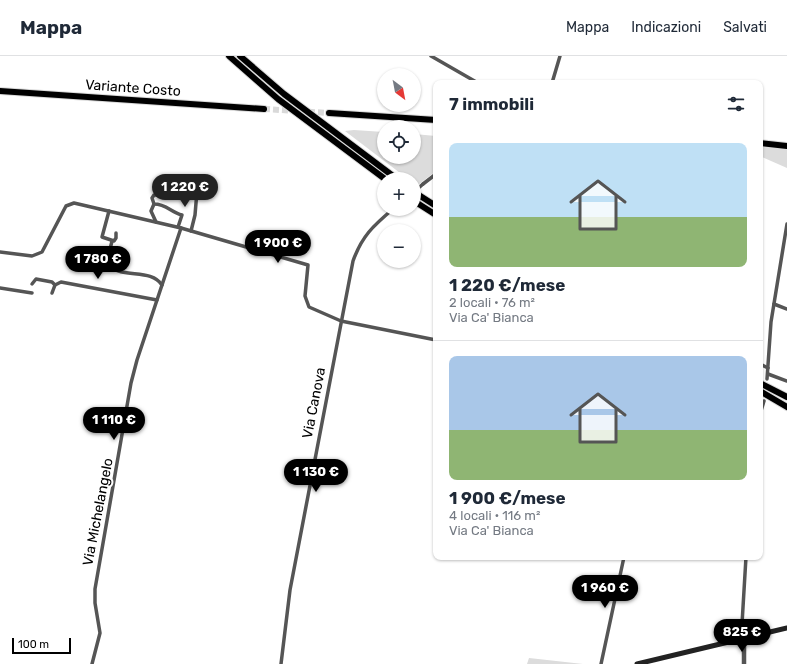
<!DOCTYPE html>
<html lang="it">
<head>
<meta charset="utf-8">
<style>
  :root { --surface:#fff; --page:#f6f6f7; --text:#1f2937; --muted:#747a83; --line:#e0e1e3; --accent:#000 }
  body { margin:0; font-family:Rubik,sans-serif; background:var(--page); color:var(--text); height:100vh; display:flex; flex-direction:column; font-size:15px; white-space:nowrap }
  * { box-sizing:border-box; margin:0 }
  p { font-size:13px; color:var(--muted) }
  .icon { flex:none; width:22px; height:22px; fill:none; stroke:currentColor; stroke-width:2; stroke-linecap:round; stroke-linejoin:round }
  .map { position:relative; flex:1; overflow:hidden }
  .side { position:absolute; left:433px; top:24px; width:330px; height:480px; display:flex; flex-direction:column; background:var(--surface); border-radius:8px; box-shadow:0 1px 3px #0004 }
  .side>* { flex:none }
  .needle { width:26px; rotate:148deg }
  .fabs { position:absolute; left:377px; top:12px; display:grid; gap:8px }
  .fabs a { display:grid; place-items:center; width:44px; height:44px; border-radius:50%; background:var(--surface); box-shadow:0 1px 3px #0004; font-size:20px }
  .scale { position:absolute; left:12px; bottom:10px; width:59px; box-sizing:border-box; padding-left:4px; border:2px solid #000; border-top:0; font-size:11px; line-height:14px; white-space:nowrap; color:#000; -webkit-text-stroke:3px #fff; paint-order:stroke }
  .price { position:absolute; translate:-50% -34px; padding:0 9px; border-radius:14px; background:var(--accent); color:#fff; font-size:13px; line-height:26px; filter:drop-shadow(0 1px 2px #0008) }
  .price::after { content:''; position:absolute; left:50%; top:24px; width:12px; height:9px; margin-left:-6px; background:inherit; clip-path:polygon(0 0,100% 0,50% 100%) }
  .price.current { background:#222; color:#fff }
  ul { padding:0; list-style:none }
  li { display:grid; align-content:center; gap:8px; height:212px; padding:0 16px }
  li+li { border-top:1px solid var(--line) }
  li span { display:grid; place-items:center; height:124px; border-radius:8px; color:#555 }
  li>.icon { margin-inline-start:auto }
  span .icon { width:72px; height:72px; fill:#fffc; stroke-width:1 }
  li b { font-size:17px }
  h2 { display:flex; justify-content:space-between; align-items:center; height:48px; padding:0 16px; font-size:17px }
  header { display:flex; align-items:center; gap:24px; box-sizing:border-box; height:56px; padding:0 20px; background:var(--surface); border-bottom:1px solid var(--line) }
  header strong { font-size:19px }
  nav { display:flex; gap:22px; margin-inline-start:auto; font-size:14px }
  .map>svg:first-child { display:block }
  .green { fill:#dcdcdc }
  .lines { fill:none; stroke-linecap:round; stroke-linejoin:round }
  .trunk-tunnel { stroke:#d9d9d9; stroke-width:6; stroke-dasharray:6 3; stroke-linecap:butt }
  .trunk-casing { stroke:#dbdbdb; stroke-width:8 }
  .motorway-casing { stroke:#dbdbdb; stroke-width:8 }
  .minor { stroke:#555; stroke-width:3.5 }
  .tertiary { stroke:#555; stroke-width:4.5 }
  .secondary { stroke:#222; stroke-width:5 }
  .trunk { stroke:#000; stroke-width:6 }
  .motorway { stroke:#000; stroke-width:6 }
  .minor-bridge { stroke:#555; stroke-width:3.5 }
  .labels { text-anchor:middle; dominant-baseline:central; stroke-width:4; stroke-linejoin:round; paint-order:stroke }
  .street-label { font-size:14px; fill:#000; stroke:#fff }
</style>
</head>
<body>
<header>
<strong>Mappa</strong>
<nav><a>Mappa</a><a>Indicazioni</a><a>Salvati</a></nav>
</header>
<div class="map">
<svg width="787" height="608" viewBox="0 0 787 608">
  <rect width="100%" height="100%" fill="#fff"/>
  <g class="green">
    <polygon points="354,74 384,76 384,101 414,101 414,78 436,80 436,115 418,129 414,126 414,123 409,123 404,120 345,75"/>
    <polygon points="760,91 787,92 787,112 760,100"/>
    <polygon points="529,602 583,608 527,608"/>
  </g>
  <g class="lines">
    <polyline class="trunk-tunnel" points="264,53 329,57"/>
    <defs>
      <g id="trunk">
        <polyline points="0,35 264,53"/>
        <polyline points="329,57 436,64"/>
        <polyline points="760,87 787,90"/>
      </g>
      <g id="motorway">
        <polyline points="229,0 278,43 385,123"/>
        <polyline points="240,0 284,38 397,123"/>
        <polyline points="414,136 436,150"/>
        <polyline points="414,145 436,159"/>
        <polyline points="760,327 787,341"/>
        <polyline points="760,335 787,351"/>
      </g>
    </defs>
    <use href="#trunk" class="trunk-casing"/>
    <use href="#motorway" class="motorway-casing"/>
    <g class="minor">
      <polyline points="431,0 478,27"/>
      <polyline points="552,27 560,0"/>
      <polyline points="423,128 436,118"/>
      <polyline points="178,130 194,132 197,135 195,159 191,175"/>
      <path d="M157 139H154L152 142 154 148C166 148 171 156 182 159L178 171"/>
      <polyline points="154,148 151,155 156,166"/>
      <polyline points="109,155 102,181 114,185 116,182 116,177"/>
      <path d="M112 185 107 206 109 210C124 223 151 212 162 229"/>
      <polyline points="0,196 32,200 42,196 66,150 74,147 181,172 308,209 305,240 309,251 341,265 436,284"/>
      <polyline points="32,228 36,223 52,226 55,229"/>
      <polyline points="0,232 32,237"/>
      <polyline points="52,237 55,229 61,226 157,244"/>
      <polyline points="774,248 787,253"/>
      <polyline points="760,308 768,312"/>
      <polyline points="768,318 787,325"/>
      <polyline points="767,323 771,266 787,168"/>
      <polyline points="760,358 764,345"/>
      <polyline points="744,576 742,568 746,501"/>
      <polyline points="92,608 100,577 95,547 95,533 131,327 137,304 181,172"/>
      <path d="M281 608 290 534 353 205C362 180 373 170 393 153"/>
      <polyline points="601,608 624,501"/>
    </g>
    <polyline class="tertiary" points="744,608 744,589"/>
    <g class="secondary">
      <circle cx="743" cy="582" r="6"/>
      <polyline points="749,581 787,572"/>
      <polyline points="637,608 737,584"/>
    </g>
    <use href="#trunk" class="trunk"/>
    <use href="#motorway" class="motorway"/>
    <polyline class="minor-bridge" points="414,136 423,128"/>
  </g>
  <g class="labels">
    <g class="street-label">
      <text transform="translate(133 32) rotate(4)">Variante Costo</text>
      <text transform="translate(314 347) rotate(-79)">Via Canova</text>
      <text transform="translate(98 456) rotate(-79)">Via Michelangelo</text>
    </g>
  </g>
</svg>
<div class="fabs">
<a><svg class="needle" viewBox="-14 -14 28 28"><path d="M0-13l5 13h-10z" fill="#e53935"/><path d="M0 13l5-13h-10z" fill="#747a83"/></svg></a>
<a><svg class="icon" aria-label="locate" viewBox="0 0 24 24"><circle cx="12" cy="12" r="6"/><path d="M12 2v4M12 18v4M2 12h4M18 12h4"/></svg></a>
<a>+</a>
<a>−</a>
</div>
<div class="scale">100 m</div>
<b class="price current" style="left:185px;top:152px">1 220 €</b>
<b class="price" style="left:278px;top:208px">1 900 €</b>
<b class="price" style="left:98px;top:224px">1 780 €</b>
<b class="price" style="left:114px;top:385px">1 110 €</b>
<b class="price" style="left:316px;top:437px">1 130 €</b>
<b class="price" style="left:605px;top:553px">1 960 €</b>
<b class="price" style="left:742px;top:597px">825 €</b>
<section class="side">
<h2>7 immobili<svg class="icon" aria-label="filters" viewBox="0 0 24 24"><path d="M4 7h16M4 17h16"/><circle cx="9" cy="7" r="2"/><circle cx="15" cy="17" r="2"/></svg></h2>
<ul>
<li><span style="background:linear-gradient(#bfe0f5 60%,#8fb573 0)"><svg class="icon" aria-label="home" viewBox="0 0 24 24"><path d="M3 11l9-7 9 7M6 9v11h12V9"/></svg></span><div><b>1 220 €/mese</b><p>2 locali · 76 m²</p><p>Via Ca' Bianca</p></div></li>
<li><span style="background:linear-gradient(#a9c7e8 60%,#8fb573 0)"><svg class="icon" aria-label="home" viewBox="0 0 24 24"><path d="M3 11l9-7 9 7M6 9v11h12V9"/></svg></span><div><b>1 900 €/mese</b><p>4 locali · 116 m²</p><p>Via Ca' Bianca</p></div></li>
</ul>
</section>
</div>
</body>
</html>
